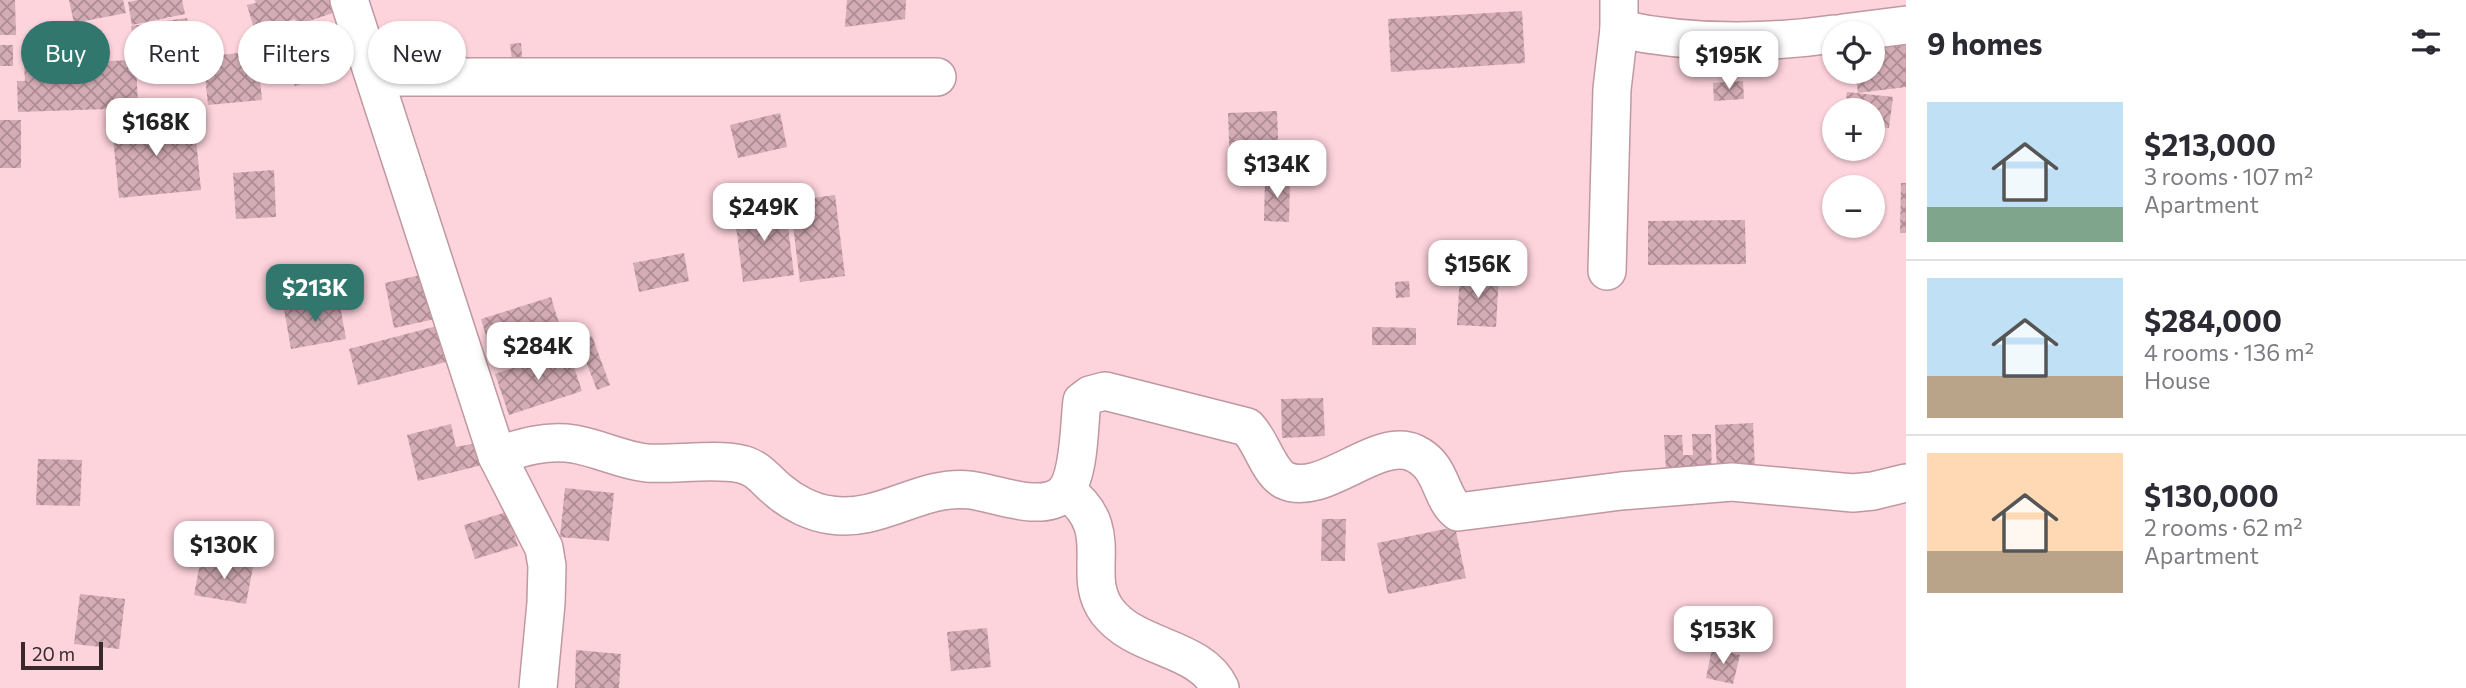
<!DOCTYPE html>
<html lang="en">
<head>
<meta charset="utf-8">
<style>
  :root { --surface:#fff; --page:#f2f2f3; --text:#2b2b33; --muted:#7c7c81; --line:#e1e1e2; --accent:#31776e }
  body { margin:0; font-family:Commissioner,sans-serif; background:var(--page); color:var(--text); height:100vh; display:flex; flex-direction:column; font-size:26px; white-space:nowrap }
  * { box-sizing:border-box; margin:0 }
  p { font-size:23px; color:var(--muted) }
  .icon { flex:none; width:38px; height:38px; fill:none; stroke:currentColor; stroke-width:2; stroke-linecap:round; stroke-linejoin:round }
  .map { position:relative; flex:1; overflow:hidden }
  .drawer { display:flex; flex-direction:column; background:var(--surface); width:560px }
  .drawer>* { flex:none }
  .hud { position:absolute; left:21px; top:21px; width:665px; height:63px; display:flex; gap:14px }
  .fabs { position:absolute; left:1822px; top:21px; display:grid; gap:14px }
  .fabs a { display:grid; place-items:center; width:63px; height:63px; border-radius:50%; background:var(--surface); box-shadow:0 2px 5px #0004; font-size:35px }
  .scale { position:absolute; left:21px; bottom:18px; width:82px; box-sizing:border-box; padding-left:7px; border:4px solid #39292d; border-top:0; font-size:19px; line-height:24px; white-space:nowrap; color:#39292d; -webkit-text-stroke:5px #fdd3dc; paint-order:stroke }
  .price { position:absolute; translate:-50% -60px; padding:0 16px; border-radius:14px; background:#fff; color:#222; font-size:23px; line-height:46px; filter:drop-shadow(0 2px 4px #0008) }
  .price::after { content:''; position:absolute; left:50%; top:42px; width:21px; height:16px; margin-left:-10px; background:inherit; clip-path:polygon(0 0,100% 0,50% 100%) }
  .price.on { background:var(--accent); color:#fff }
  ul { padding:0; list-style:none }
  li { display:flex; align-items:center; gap:21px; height:175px; padding:0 21px }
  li+li { border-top:2px solid var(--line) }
  li span { display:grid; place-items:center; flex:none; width:196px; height:140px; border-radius:0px; color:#555 }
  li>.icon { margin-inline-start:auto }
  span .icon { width:84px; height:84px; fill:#fffc; stroke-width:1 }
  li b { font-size:30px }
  h2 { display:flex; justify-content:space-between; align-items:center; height:84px; padding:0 21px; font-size:30px }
  .tag { padding:0 24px; border-radius:32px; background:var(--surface); box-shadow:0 2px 5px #0004; font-size:24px; line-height:63px }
  .tag.on { background:var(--accent); color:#fff }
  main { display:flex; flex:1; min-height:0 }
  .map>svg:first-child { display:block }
  .building { fill:url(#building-cross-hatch) }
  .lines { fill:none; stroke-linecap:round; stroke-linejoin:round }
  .minor-casing { stroke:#bf98a1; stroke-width:40 }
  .minor { stroke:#fff; stroke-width:37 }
</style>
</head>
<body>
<main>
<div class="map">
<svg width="1906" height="688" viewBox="0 0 1906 688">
  <defs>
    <pattern id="building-cross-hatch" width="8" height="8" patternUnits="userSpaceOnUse" patternTransform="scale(1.75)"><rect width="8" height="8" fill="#d4acb5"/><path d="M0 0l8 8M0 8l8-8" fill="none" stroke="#ad8c94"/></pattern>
  </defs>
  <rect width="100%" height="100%" fill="#fdd3dc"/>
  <g class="building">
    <polygon points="0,0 15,0 16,35 0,35"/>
    <polygon points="69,0 123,0 126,13 74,23"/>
    <polygon points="138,0 182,0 185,14 132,25 128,2"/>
    <polygon points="255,0 333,0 336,12 297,25 295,19 255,32 247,5 256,3"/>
    <polygon points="847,0 906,0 905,19 845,27"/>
    <polygon points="1522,11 1525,63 1391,72 1388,19"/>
    <polygon points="187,18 191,41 185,43 188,64 138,71 131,26"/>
    <polygon points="331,25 345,71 295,86 281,40"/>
    <polygon points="1906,41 1906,87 1858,93 1855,72 1872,72 1872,45"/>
    <polygon points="521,43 523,67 513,68 510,44"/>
    <rect x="0" y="45" width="13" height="21"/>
    <polygon points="257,51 262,100 208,105 203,57"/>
    <polygon points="136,60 138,108 18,112 17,81 25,81 24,64"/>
    <polygon points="1743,81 1744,99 1714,101 1713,83"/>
    <polygon points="1847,92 1893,97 1889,128 1872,126 1872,110 1845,110"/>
    <polygon points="1277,111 1279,164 1230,166 1228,113"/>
    <polygon points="780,113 787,147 738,158 730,125"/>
    <polygon points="194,119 201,190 119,198 112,127"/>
    <rect x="0" y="120" width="21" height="48"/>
    <polygon points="274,170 276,217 236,219 233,173"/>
    <polygon points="1265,179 1290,179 1289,222 1264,221"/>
    <polygon points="1901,183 1906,183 1906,233 1900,233"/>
    <polygon points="835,195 845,276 800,282 790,201"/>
    <polygon points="785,203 794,275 743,282 734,210"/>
    <polygon points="1745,220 1746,264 1648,265 1648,221"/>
    <polygon points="684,253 689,281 639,292 633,263"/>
    <polygon points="430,273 440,318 394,328 385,283"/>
    <polygon points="1460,273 1499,275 1496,327 1457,325"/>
    <polygon points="1409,281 1410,297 1396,298 1395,282"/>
    <polygon points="551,297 564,340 494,362 481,319"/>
    <polygon points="339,300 346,339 291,349 284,309"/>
    <polygon points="437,326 446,362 358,385 349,349"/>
    <polygon points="1372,327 1416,328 1416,345 1372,345"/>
    <polygon points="592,336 610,385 597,390 578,341"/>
    <polygon points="568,350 582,391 509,415 495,374"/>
    <polygon points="1323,398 1325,436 1282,438 1281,399"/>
    <polygon points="1753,423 1755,470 1717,472 1715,425"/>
    <polygon points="451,424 456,447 477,443 482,465 418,481 407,435"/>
    <polygon points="1692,434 1711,434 1712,484 1667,487 1664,435 1682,435 1683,455 1693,455"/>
    <polygon points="38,459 82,460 80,506 36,505"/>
    <polygon points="565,488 614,493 609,541 560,537"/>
    <polygon points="507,512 518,546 475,559 464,525"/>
    <polygon points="1322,519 1346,519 1345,561 1321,561"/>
    <polygon points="1455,527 1466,578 1388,594 1377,543"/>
    <polygon points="201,558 253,567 246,604 194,595"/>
    <polygon points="80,594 125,599 119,649 74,644"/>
    <polygon points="987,628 991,667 951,671 947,632"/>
    <polygon points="1712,649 1740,655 1733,684 1706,678"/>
    <polygon points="576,650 621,654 619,688 575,688"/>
  </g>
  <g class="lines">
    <defs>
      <g id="minor">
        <polyline points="349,0 497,456 544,548 547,566 546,603 538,688"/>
        <path d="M1619 29C1689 44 1763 44 1834 34"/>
        <polyline points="1843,33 1906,25"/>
        <polyline points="375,77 937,77"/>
        <polyline points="1607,271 1612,89 1619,29 1619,0"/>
        <path d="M497 456C522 447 546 440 574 444 598 448 621 460 646 463 674 465 715 458 741 464 759 468 765 480 779 491 793 503 813 513 831 515 880 523 922 484 970 490 995 493 1041 513 1063 494 1080 478 1079 424 1082 401L1090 395 1105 391 1247 427C1261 440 1268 471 1284 480 1322 499 1377 436 1414 453 1443 466 1439 497 1458 512L1621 491 1732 482 1853 493 1873 491 1906 483"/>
        <path d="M1066 491C1120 530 1079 573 1107 611 1136 650 1199 645 1220 688"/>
      </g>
    </defs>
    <use href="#minor" class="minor-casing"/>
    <use href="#minor" class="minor"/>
  </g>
</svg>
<div class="fabs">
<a><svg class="icon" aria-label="locate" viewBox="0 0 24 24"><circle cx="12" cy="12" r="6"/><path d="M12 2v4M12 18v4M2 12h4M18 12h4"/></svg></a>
<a>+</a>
<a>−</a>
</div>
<div class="scale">20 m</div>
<b class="price" style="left:1729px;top:91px">$195K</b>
<b class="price" style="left:156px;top:158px">$168K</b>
<b class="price" style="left:1277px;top:200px">$134K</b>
<b class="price" style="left:764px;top:243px">$249K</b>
<b class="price" style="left:1478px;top:300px">$156K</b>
<b class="price on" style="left:315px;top:324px">$213K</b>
<b class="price" style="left:538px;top:382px">$284K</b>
<b class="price" style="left:224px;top:581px">$130K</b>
<b class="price" style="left:1723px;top:666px">$153K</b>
<div class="hud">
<a class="tag on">Buy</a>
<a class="tag">Rent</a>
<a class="tag">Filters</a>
<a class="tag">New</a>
</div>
</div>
<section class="drawer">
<h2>9 homes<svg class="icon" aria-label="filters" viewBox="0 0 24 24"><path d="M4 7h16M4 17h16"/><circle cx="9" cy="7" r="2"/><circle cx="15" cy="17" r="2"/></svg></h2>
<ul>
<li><span style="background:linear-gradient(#bfe0f5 75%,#7fa58c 0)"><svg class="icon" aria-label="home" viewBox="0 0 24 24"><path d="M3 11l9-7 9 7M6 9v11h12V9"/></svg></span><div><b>$213,000</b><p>3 rooms · 107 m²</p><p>Apartment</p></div></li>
<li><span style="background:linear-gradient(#bfe0f5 70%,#b9a48a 0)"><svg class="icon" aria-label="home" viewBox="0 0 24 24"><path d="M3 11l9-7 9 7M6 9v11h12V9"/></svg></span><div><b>$284,000</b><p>4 rooms · 136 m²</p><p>House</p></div></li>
<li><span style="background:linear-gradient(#ffd9b3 70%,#b9a48a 0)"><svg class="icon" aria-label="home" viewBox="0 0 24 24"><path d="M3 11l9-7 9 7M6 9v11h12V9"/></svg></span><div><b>$130,000</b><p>2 rooms · 62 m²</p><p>Apartment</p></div></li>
</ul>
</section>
</main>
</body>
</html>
